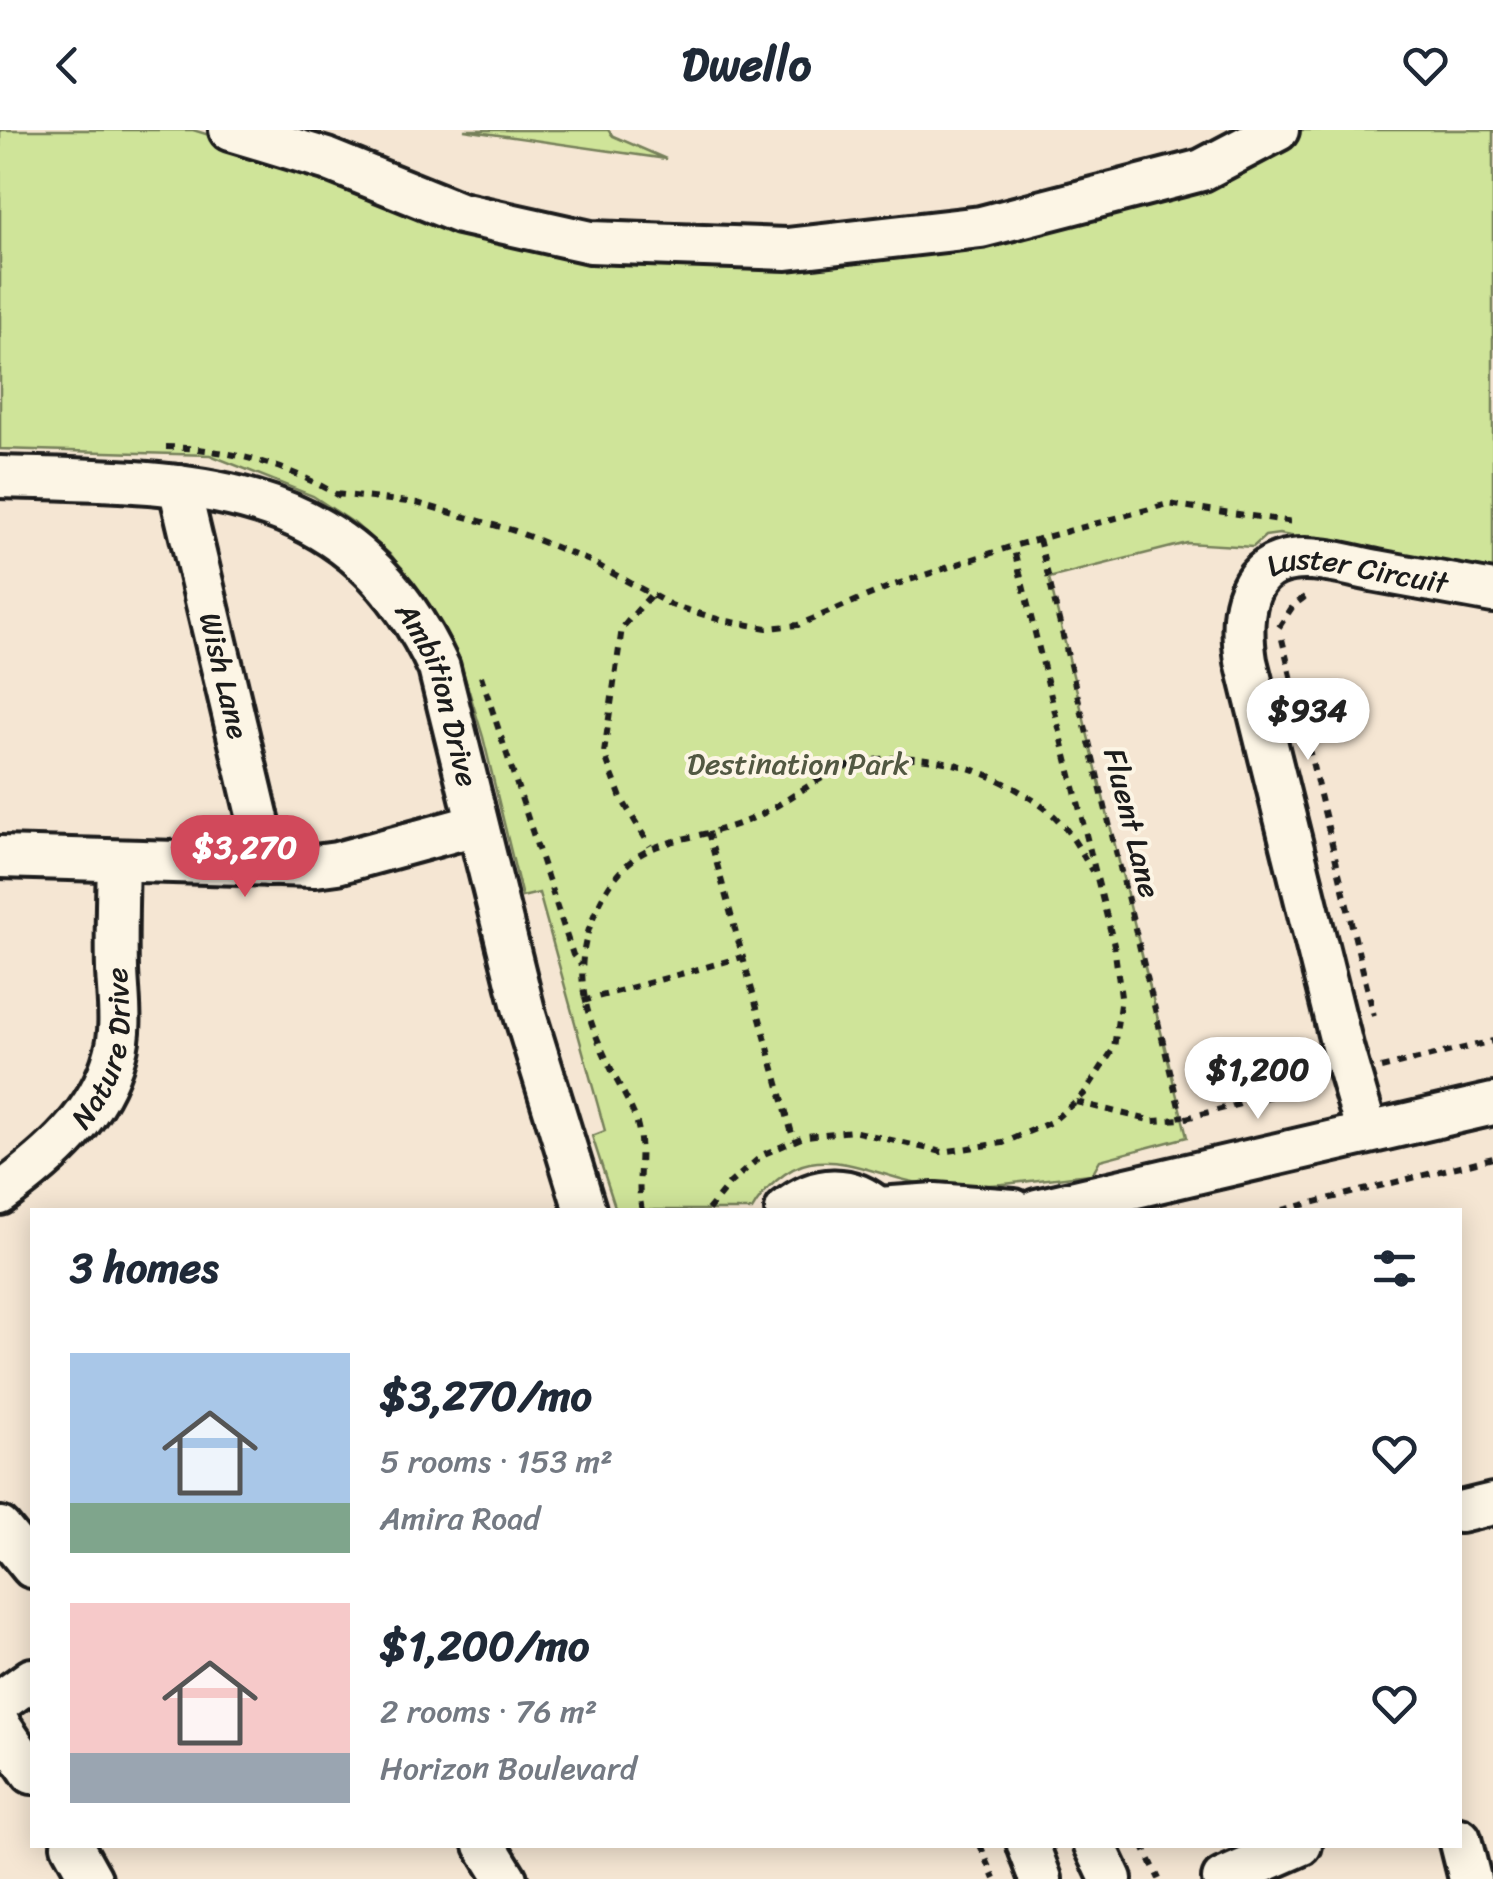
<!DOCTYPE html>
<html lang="en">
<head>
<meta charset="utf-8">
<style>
  :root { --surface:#fff; --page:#f6f6f7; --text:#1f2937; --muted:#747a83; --accent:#d1495b }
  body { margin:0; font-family:Sriracha,sans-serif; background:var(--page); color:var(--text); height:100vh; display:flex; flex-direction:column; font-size:38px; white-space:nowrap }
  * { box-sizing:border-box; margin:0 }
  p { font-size:32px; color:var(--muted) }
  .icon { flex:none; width:55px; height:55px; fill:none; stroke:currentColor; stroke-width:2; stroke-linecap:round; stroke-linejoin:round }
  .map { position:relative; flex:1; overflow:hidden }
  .panel { position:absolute; left:30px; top:1078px; width:1432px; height:640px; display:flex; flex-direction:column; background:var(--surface); border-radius:0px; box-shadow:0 5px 25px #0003 }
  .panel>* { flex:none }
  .price { position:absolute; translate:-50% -85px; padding:0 22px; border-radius:35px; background:#fff; color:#222; font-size:32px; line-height:65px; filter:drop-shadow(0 2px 5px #0008) }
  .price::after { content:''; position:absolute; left:50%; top:60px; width:30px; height:22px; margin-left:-15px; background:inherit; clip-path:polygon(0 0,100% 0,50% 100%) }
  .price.current { background:var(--accent); color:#fff }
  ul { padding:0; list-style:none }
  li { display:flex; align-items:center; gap:30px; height:250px; padding:0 40px }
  li span { display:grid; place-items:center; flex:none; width:280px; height:200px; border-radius:0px; color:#555 }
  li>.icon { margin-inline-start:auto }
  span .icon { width:120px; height:120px; fill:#fffc; stroke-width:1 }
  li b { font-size:42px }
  h2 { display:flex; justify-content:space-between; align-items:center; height:120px; padding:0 40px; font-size:42px }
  header { display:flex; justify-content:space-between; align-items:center; height:130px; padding:0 40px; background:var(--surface); font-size:45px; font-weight:700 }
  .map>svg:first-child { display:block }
  .green { fill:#cfe499; stroke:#76805a; stroke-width:2.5 }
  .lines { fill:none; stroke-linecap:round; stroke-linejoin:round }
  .minor-casing { stroke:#1c1c1c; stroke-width:48 }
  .path { stroke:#1c1c1c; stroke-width:6; stroke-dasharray:8 8; stroke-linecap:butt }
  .minor { stroke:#fcf5e5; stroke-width:40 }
  .labels { text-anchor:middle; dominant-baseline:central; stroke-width:8; stroke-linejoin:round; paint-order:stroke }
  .street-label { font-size:30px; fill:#1c1c1c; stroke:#fcf5e5 }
  .park-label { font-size:30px; fill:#525842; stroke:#fcf5e5 }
</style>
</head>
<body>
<header><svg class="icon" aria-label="back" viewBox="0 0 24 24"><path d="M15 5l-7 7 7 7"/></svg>Dwello<svg class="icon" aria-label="heart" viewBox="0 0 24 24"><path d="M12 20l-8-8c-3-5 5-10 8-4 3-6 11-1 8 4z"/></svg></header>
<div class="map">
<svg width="1493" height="1749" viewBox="0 0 1493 1749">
  <rect width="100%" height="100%" fill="#f5e6d3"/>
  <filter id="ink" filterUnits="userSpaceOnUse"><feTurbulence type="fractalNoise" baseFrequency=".01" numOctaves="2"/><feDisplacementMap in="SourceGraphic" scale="20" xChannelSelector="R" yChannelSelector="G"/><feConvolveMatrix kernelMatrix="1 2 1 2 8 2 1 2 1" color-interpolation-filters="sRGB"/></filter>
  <g filter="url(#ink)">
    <g class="green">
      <path d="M0 0H193L591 123 1200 51 1299 0H1493V439L1279 404 1265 406 1253 417 1187 413 1049 448 1187 1007 1100 1030 1092 1044C1039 1049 983 1060 930 1055 889 1051 852 1026 810 1033 787 1037 763 1060 752 1080H616L592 1006 605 1001 539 763 522 767 483 607 458 525 434 483 392 426 354 393 313 366 210 325 0 319Z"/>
      <polygon points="464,0 608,0 613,6 666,29"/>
    </g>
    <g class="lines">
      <defs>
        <g id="minor">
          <polyline points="230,0 326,29 460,83 590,112 787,119 981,97 1202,40 1278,0"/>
          <path id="s1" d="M0 347C185 353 349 343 439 538L525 885 585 1080"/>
          <path id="s2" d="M179 356 269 735"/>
          <polyline points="0,727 315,736 337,733 476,695"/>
          <path id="s3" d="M1367 1002 1343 920 1246 531C1240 491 1241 437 1292 430 1318 426 1351 436 1377 441 1416 448 1454 455 1493 462"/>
          <path id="s4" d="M0 1064C49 1028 99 986 115 924 123 897 118 869 117 840 116 804 117 768 118 732"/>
          <polyline points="879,1078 935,1074 1014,1080"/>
          <path d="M786 1080C817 1055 850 1053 880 1080"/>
          <polyline points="1037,1080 1493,974"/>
          <polyline points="1460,1382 1493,1374"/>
          <polyline points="0,1398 32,1437"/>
          <polyline points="0,1572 32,1549"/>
          <polyline points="0,1596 32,1643"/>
          <polyline points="1460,1709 1470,1749"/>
          <polyline points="72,1715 91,1749"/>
          <polyline points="485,1715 506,1749"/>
          <polyline points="1028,1715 1041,1749"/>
          <polyline points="1095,1715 1111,1749"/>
          <polyline points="1223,1749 1301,1715"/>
        </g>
      </defs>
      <use href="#minor" class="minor-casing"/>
      <g class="path">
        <path d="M166 317C224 318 291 335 340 367"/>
        <polyline points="336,364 417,373 515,401 590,431 671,475 721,490 767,498 798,495 891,456 1013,416 1168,374 1294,392"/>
        <polyline points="1039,409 1182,989"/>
        <polyline points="650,466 622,498 604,623 621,668 650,716"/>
        <polyline points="1279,497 1293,476 1306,466"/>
        <polyline points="1282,509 1374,886"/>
        <polyline points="481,546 573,825 581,835"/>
        <polyline points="708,702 794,1011"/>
        <polyline points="583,871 742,827"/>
        <polyline points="1381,938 1493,911"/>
        <polyline points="1076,972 1153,991 1182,989 1317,954"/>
        <path d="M642 1080C635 1050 646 1020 636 990 631 976 623 962 616 949 588 892 568 846 595 783 630 703 671 718 741 693 782 679 813 646 855 634 922 616 993 638 1047 680 1067 695 1080 720 1092 741"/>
        <polyline points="708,1080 730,1053 764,1024 806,1006 853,1001 942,1022 1003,1013 1053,991 1084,964 1114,918 1121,867 1114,815 1013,416"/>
        <polyline points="1283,1080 1493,1028"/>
        <polyline points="980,1715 995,1749"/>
        <polyline points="1143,1715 1159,1749"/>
      </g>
      <use href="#minor" class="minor"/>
    </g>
  </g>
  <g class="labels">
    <g class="street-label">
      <text stroke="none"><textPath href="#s3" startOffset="678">Luster Circuit</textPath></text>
      <text stroke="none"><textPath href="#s2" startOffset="195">Wish Lane</textPath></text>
      <text stroke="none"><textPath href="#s1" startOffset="538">Ambition Drive</textPath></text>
      <text transform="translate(1132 693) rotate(76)">Fluent Lane</text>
      <text stroke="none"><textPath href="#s4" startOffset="188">Nature Drive</textPath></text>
    </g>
    <g class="park-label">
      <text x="798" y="634">Destination Park</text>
    </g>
  </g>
</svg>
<b class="price" style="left:1308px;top:633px">$934</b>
<b class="price current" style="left:245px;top:770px">$3,270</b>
<b class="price" style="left:1258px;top:992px">$1,200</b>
<section class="panel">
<h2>3 homes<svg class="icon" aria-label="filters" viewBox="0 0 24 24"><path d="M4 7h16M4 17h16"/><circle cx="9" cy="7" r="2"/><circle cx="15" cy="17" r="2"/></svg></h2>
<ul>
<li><span style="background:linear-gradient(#a9c7e8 75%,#7fa58c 0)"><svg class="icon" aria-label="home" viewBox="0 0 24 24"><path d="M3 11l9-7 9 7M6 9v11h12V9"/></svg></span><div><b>$3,270/mo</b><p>5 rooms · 153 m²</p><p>Amira Road</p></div><svg class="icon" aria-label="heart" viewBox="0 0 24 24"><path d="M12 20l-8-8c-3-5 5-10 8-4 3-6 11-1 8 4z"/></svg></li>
<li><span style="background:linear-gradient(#f6c9c9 75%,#9aa5b1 0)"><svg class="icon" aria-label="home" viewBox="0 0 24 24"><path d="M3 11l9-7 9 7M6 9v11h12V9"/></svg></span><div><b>$1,200/mo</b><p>2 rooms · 76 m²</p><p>Horizon Boulevard</p></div><svg class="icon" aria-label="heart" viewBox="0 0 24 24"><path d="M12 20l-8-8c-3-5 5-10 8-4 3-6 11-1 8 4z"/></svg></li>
</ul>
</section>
</div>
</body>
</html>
